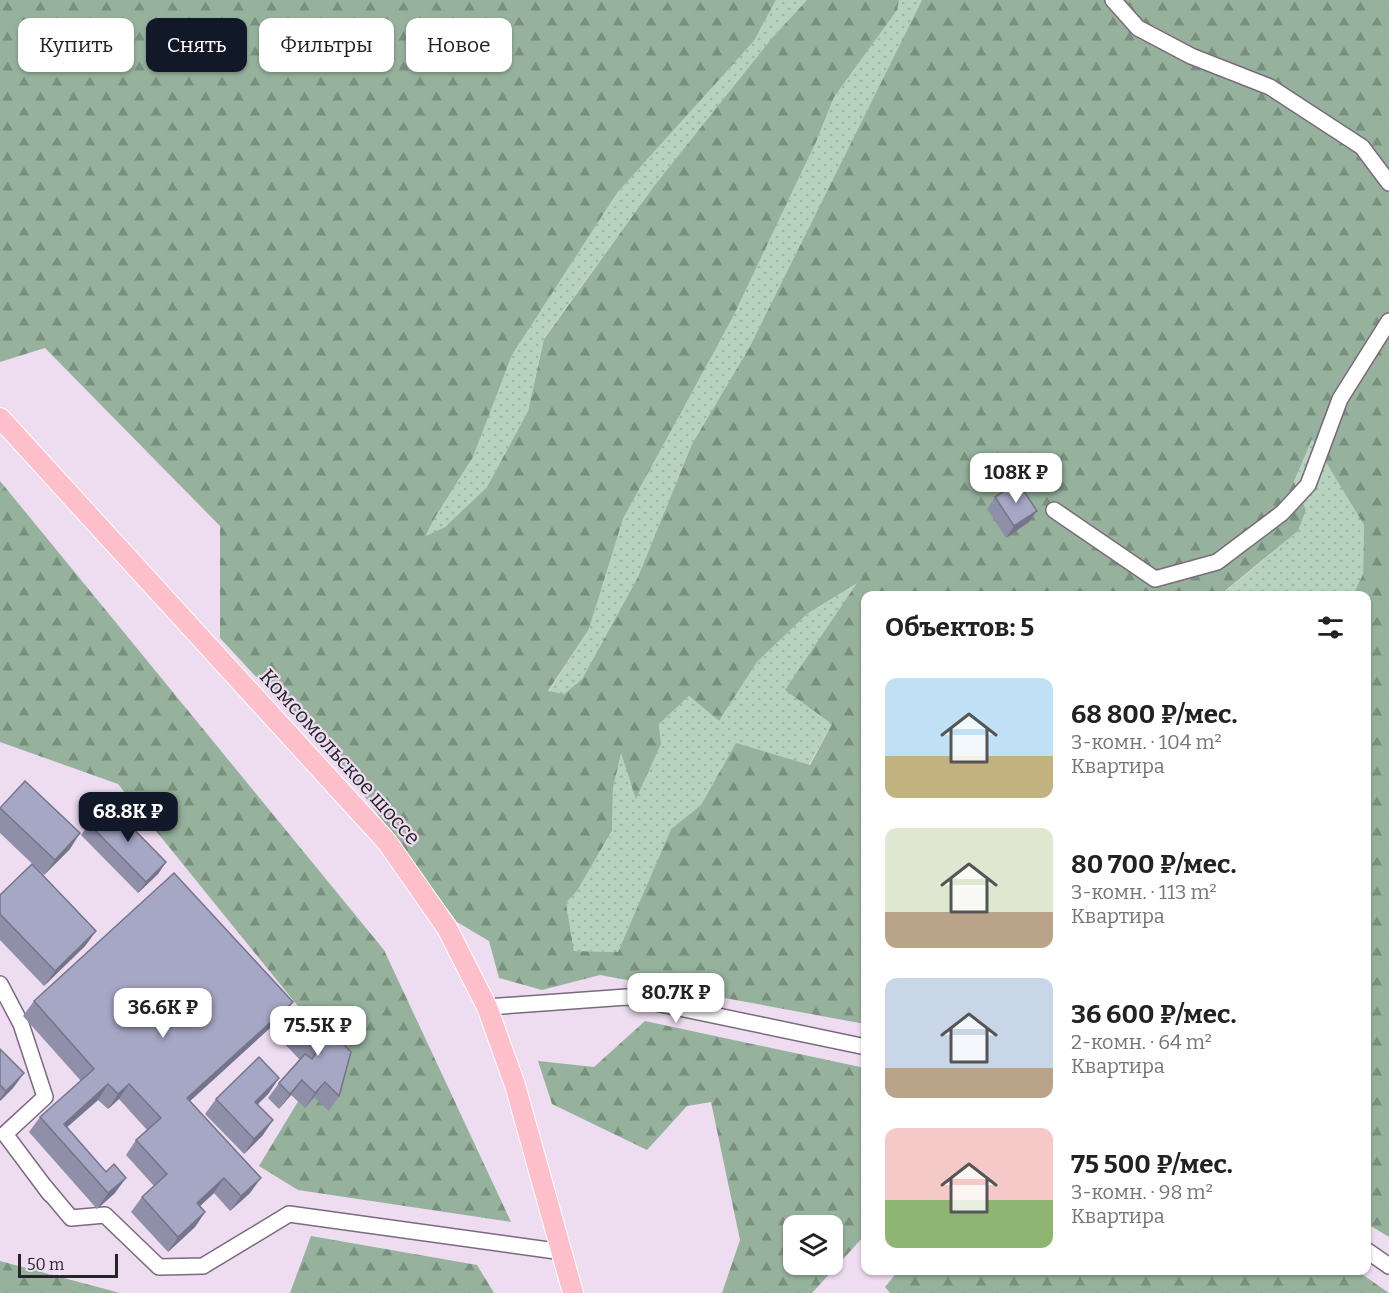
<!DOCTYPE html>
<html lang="ru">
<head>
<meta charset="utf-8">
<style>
  :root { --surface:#fff; --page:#f2f2f2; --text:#222; --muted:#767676; --accent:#111827 }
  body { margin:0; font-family:Bitter,serif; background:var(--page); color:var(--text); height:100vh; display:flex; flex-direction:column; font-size:22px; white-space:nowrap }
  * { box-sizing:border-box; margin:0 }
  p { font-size:20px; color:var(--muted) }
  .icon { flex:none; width:33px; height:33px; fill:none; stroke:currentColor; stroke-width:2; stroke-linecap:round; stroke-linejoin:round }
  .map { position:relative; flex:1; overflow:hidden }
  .drawer { position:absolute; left:861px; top:591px; width:510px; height:684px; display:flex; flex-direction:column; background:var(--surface); border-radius:12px; box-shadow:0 2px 4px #0004 }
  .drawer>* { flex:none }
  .top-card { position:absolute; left:18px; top:18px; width:570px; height:54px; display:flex; gap:12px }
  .tools { position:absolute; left:783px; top:1215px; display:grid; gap:12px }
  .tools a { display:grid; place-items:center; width:60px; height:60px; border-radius:12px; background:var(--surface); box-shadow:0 2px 4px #0004; font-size:30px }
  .scale { position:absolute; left:18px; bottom:15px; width:100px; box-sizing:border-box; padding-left:6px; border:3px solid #28222a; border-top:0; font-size:16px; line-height:21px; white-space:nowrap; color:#28222a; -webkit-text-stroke:4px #eedcf1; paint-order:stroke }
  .price { position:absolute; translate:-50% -51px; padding:0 14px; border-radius:12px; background:#fff; color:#222; font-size:20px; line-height:39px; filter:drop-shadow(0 2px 3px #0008) }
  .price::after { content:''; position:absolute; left:50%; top:36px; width:18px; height:14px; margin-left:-9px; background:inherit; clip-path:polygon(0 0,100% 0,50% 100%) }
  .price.selected { background:var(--accent); color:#fff }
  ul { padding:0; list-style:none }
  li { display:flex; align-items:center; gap:18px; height:150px; padding:0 24px }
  li span { display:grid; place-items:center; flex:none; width:168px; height:120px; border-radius:12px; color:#555 }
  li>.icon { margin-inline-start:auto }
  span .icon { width:72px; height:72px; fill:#fffc; stroke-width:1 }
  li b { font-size:26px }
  h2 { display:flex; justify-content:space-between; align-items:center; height:72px; padding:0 24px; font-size:26px }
  .chip { padding:0 21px; border-radius:12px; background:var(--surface); box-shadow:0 2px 4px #0004; font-size:21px; line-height:54px }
  .chip.selected { background:var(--accent); color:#fff }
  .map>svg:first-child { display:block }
  .grass { fill:url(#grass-dots) }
  .forest { fill:url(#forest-firs); fill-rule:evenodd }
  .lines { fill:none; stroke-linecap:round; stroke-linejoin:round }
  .minor-casing { stroke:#7a6a7d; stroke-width:18 }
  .major-casing { stroke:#fff; stroke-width:22 }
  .minor { stroke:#fff; stroke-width:15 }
  .major { stroke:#fdbfc9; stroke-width:20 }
  .wall { fill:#8f8fa9 }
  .shaded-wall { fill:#74748a }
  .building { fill:#a6a6c5; stroke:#74748a; stroke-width:1.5 }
  .labels { text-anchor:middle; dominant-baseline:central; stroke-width:4.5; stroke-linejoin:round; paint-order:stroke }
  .street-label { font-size:21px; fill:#28222a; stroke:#eedcf1 }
</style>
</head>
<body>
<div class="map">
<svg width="1389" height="1293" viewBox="0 0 1389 1293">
  <defs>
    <pattern id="grass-dots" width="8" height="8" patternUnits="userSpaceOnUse" patternTransform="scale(1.5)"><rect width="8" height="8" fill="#b7d3bd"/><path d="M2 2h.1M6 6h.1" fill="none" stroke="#9db5a3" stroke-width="1.8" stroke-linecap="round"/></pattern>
    <pattern id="forest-firs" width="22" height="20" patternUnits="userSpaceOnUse" patternTransform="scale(1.5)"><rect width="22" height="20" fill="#96b29c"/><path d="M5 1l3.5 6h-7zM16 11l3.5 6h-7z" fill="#7a907f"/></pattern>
  </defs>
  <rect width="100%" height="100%" fill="#eedcf1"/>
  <g class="grass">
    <polygon points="776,0 807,0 772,38 654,186 544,338 528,411 487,487 445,527 426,537 434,519 473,457 512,355 617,193 754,41"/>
    <polygon points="899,0 922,0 749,348 692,444 638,577 582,679 564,694 548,692 589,629 623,519 733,317 816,142 834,97 896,10"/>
    <polygon points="1312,438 1364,525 1363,574 1353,595 1220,596 1298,531 1306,510 1294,483"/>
    <polygon points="858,582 832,724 809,765 736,744 701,805 671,829 618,952 574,951 566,903 577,891 612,832 613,788 621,751 636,798 661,744 659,724 689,696 719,721 757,662 807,614"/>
  </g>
  <g class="forest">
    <path d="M0 0H776L754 41 617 193 512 355 473 457 434 519 426 536 445 527 487 487 528 411 544 339 654 186 772 38 807 0H899L897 10 834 97 816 142 733 317 623 519 589 629 548 691 564 694 582 679 638 577 692 444 749 348 922 0H1389V1237L1366 1223V596L1353 595 1363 574 1364 525 1312 439 1294 482 1306 510 1298 531 1220 595 866 596 865 1024 600 975 542 990 499 978 489 941 457 922 354 782 220 638V526L45 348 0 362ZM857 583 785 690 832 724 810 765 736 743 701 805 671 829 618 952 574 951 566 903 577 891 612 831 613 788 621 753 636 799 661 744 659 724 689 696 719 721 757 662 807 614Z"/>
    <polygon points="0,481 384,950 511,1222 298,1190 259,1166 331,1047 118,784 0,742"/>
    <path d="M645 1021 865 1068V1235L812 1293H722L740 1240 711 1102 687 1106 647 1150 552 1104 538 1061 594 1067ZM794 1226H832V1264H794Z"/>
    <polygon points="311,1236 477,1265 494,1293 290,1293"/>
    <polygon points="0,1261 120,1293 0,1293"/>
    <polygon points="899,1270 1356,1270 1389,1293 890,1293 885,1287"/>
  </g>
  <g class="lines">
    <defs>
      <g id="minor">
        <polyline points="1113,0 1138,28 1191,56 1270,87 1362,147 1389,183"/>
        <polyline points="1054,510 1155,579 1217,562 1282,513 1308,485 1340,399 1389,321"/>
        <polyline points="0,984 21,1024 45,1097 5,1134 50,1194"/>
        <polyline points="487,1007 627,997 866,1047"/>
        <polyline points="45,1187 71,1218 105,1215 159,1267 203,1266 289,1214 563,1252"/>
        <polyline points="1366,1250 1389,1266"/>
      </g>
      <polyline id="major" points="0,418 387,842 447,928 487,1007 515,1085 573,1293"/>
    </defs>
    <use href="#minor" class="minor-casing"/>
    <use href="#major" class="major-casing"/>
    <use href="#minor" class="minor"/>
    <use href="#major" class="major"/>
  </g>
  <g class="wall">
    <polygon points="995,497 1029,522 1006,538 987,509"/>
    <polygon points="0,807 70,849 44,875 0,833"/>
    <polygon points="89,824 166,862 158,874 138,893 81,835"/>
    <polygon points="0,895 96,931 85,946 44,986 0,940"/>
    <polygon points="34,1001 282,1017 190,1101 250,1193 230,1211 214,1193 200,1206 205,1212 195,1227 168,1252 131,1212 142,1197 154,1186 126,1155 136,1140 147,1130 119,1099 108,1109 98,1100 66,1128 115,1193 97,1209 29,1132 40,1117 81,1081 23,1016"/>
    <polygon points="306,1006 339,1096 329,1111 314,1097 305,1108 291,1095 279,1109 268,1098 279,1083 300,1060 279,1038 290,1023"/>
    <polygon points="0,1049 24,1073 13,1088 0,1101"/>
    <polygon points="269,1093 258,1104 263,1135 244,1154 205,1114 216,1099"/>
  </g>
  <g class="shaded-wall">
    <polygon points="1037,511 1029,522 1006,538 1014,526"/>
    <polygon points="80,833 70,849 44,875 55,860"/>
    <polygon points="166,862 158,874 138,893 146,882"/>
    <polygon points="96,931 85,946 44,986 55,971"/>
    <polygon points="293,1002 282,1017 177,1113 187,1098"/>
    <polygon points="24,1073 13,1088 0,1101 0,1099 6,1091"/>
    <polygon points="279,1078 269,1093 245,1117 255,1102"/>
    <polygon points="302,1080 291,1095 279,1109 290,1094"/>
    <polygon points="325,1082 314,1097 305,1108 315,1093"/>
    <polygon points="108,1084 98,1100 57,1136 64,1124"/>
    <polygon points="129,1084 119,1099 108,1109 118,1094"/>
    <polygon points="273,1120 263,1135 244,1154 254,1139"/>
    <polygon points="126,1178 115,1193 97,1209 108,1193"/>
    <polygon points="224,1178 214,1193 187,1218 197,1203"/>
    <polygon points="261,1178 250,1193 230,1211 241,1196"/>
    <polygon points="205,1212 195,1227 168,1252 178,1237"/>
  </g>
  <g class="building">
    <polygon points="1018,482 1037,511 1014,526 995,497"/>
    <polygon points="25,781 80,833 55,860 0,808"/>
    <polygon points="109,804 166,862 146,882 89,824"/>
    <polygon points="32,864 96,931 55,971 0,914 0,895"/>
    <polygon points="174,873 293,1002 187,1098 261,1178 241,1196 224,1178 197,1203 205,1212 178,1237 142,1197 167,1174 136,1140 161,1118 129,1084 118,1094 108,1084 64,1124 106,1172 114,1164 126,1178 108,1193 40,1117 94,1069 34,1001"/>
    <polygon points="306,1006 351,1052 339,1096 325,1082 315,1093 302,1080 290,1094 279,1083 305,1054 312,1059 317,1051 290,1023"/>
    <polygon points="0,1049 24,1073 6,1091 0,1085"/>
    <polygon points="259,1057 279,1078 255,1102 273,1120 254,1139 216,1099"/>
  </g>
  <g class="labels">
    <g class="street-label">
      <text transform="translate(340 757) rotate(48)">Комсомольское шоссе</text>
    </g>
  </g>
</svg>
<div class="tools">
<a><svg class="icon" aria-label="layers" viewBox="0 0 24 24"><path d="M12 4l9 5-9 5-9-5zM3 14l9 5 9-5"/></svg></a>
</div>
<div class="scale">50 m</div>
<b class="price" style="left:1016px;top:504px">108K ₽</b>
<b class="price selected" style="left:128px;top:843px">68.8K ₽</b>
<b class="price" style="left:676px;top:1024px">80.7K ₽</b>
<b class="price" style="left:163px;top:1039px">36.6K ₽</b>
<b class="price" style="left:318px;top:1057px">75.5K ₽</b>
<div class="top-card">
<a class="chip">Купить</a>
<a class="chip selected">Снять</a>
<a class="chip">Фильтры</a>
<a class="chip">Новое</a>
</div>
<section class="drawer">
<h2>Объектов: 5<svg class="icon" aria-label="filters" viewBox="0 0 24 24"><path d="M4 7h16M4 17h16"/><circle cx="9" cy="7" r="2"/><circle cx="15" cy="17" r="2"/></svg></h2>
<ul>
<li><span style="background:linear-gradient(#bfe0f5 65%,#c2b280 0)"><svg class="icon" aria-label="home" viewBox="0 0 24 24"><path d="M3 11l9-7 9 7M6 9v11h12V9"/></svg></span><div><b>68 800 ₽/мес.</b><p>3-комн. · 104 m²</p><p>Квартира</p></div></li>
<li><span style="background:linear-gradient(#dfe7d0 70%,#b9a48a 0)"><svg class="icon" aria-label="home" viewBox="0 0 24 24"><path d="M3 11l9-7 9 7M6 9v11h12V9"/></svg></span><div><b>80 700 ₽/мес.</b><p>3-комн. · 113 m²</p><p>Квартира</p></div></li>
<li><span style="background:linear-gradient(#c9d6e8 75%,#b9a48a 0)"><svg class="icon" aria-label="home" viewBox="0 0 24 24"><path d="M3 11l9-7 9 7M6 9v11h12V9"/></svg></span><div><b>36 600 ₽/мес.</b><p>2-комн. · 64 m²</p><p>Квартира</p></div></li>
<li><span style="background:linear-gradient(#f6c9c9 60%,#8fb573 0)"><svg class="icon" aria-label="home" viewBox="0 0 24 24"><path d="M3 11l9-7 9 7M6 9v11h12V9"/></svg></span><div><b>75 500 ₽/мес.</b><p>3-комн. · 98 m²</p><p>Квартира</p></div></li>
</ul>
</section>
</div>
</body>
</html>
